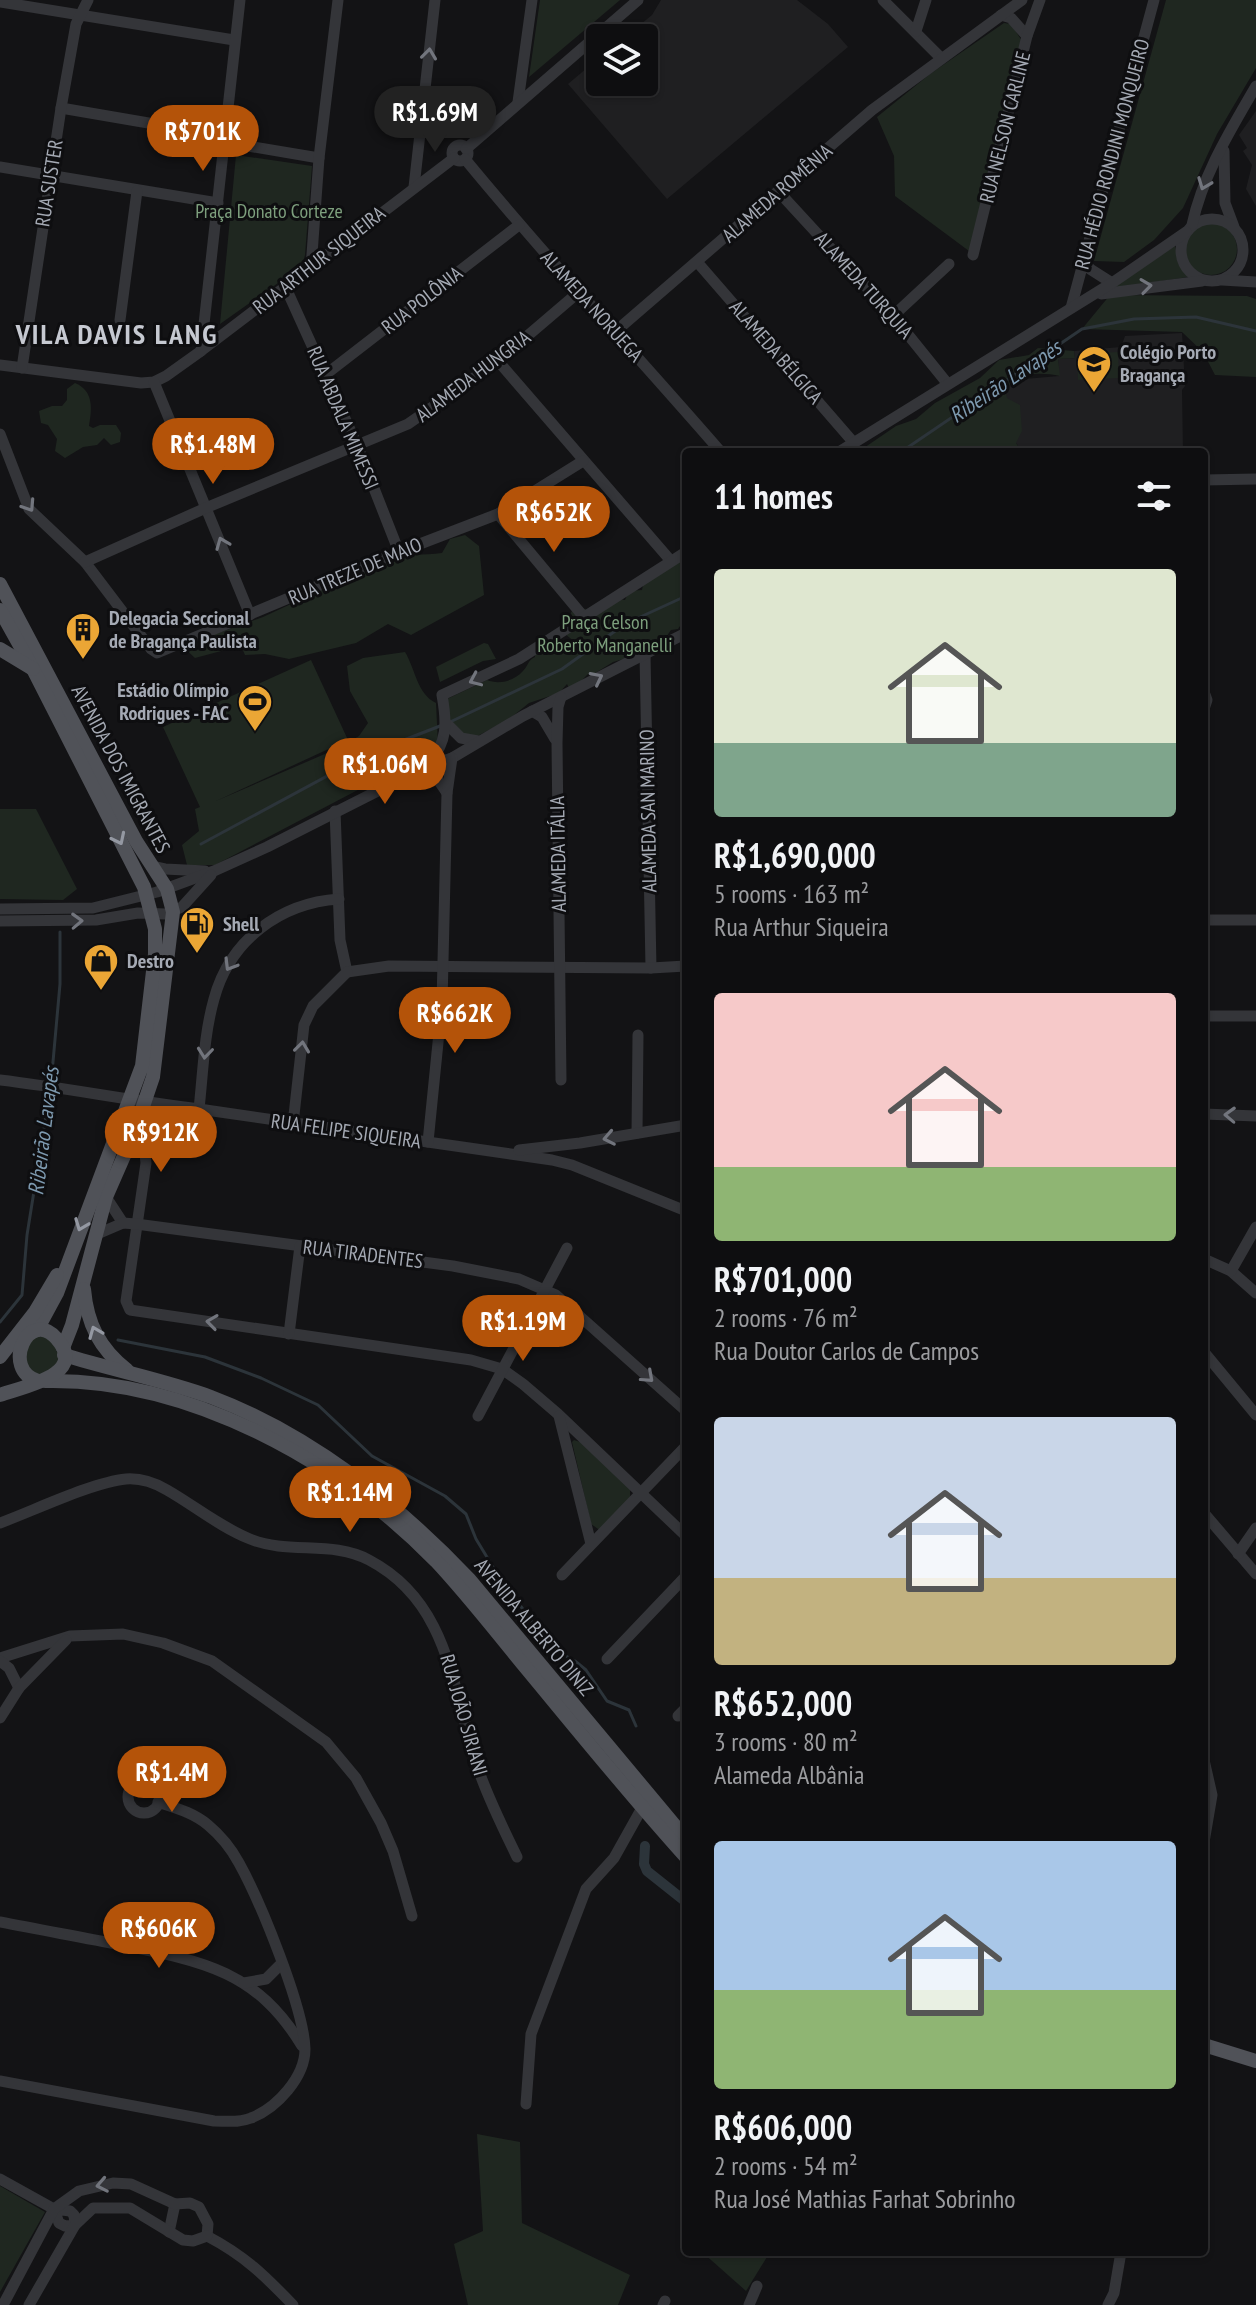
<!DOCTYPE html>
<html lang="en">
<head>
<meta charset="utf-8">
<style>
  :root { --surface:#0e0e10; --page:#171719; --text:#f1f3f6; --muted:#9b9c9f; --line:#2e2e30; --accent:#b45309 }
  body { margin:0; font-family:"PT Sans Narrow",sans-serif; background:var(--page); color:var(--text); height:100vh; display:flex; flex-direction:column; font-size:30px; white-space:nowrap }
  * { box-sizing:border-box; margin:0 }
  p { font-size:26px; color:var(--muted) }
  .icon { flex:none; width:44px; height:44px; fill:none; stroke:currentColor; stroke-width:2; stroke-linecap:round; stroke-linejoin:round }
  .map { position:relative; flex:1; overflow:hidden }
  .side { position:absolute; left:682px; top:448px; width:526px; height:1808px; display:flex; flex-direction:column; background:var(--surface); border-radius:8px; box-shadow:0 2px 6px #0004,0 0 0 2px var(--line) }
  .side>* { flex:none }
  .controls { position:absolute; left:586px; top:24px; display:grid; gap:16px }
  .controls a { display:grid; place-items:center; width:72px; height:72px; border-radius:8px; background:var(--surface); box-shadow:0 2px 6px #0004,0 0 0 2px var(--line); font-size:40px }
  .price { position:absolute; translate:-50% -68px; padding:0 18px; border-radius:28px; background:var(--accent); color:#fff; font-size:26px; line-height:52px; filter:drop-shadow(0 2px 4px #0008) }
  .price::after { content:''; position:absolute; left:50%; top:48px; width:24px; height:18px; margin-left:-12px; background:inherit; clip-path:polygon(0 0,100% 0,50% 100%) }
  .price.on { background:#222; color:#fff }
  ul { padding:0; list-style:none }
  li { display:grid; align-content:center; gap:16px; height:424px; padding:0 32px }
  li span { display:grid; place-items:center; height:248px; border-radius:8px; color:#555 }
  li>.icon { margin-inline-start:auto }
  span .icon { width:144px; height:144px; fill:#fffc; stroke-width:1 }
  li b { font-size:34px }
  h2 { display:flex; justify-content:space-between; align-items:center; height:96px; padding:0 32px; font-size:34px }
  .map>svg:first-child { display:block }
  .built { fill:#1f1f21 }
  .green { fill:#1f2720 }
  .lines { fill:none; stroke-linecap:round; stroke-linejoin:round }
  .stream { stroke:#2c343a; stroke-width:3 }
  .canal { stroke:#2c343a; stroke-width:10 }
  .minor { stroke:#343539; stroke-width:11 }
  .major { stroke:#505258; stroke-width:14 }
  .oneway { stroke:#72757d }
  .oneway2 { stroke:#9498a2 }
  .labels { text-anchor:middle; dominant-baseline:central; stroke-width:6; stroke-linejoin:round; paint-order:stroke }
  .street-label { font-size:20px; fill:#a5aab4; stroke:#0e0e10 }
  .park-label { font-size:20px; fill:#7d9f7d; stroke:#0e0e10 }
  .poi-label { font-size:20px; font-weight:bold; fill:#a5aab4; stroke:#0e0e10; text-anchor:start }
  .water-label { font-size:22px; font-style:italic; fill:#7d99af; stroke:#0e0e10 }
  .district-label { font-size:28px; font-weight:bold; letter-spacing:2px; fill:#c6c9d1; stroke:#0e0e10 }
</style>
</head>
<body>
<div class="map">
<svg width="1256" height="2305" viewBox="0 0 1256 2305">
  <rect width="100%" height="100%" fill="#131315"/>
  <g class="built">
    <polygon points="661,0 797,0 828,24 848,47 667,199 568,84 600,57 600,82 644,82 644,38 624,38 652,15"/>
    <polygon points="1256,111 1256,206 1246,189 1252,165 1243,151 1247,148 1239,135"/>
    <polygon points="1182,333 1185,386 1182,390 1183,452 1022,452 1016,443 1004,390 1012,380 1059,376 1058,359 1075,358 1074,351 1121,347 1125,336"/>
  </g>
  <g class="green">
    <polygon points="540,0 620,0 529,77"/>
    <polygon points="1166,0 1256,0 1256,68 1217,134 1183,208 1154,240 1124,262 1094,261"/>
    <polygon points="1004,23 1011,24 1022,41 969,251 895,196 894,156 877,117 930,74"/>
    <polygon points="236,155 312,166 305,255 302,266 220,324"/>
    <circle cx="1211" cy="249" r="26"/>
    <polygon points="1175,246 1179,265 1188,277 1109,289"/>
    <polygon points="1110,295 1247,296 1256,299 1256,377 1215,375 1203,352 1182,332 1082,329"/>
    <path d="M1038 348 1074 351 1075 358 1058 359 1060 376C1039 372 1017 372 1005 390L1007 398 1020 405 1022 431 1016 443 1022 452H858L896 426 916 419 935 403 980 378 999 360 1029 355Z"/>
    <polygon points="1118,352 1119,378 1078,380 1077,354"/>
    <path d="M75 383C94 391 92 409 89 426L93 428 100 425H116L121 433 120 442 111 445 104 438 97 445 83 447 65 458 55 451 57 439 48 425 41 423 39 411 52 406H62L67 400V389Z"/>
    <path d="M465 535 479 546 484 595 411 635 388 624 356 643 289 659 265 654 245 655 241 646 230 645 225 650 195 658 182 646 263 617 390 558C406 553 424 556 442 553L450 539Z"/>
    <path d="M686 557V624L682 623 678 629 671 630 664 640C649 645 633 639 627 658L613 662 592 675 588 674 575 687 569 688 567 684 559 693 529 703 508 720 464 743 451 736 447 699 487 680C499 685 514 681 523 671 529 665 527 661 535 657V651L552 643 570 646 575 642 565 634 560 622 563 615 568 618 572 611 578 608 587 609 607 597 625 600 629 591 642 590 644 581Z"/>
    <polygon points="484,643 488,644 496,659 483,661 440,682 436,667"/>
    <path d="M405 652C415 668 417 694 436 703L438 745 432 751 215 865H187L182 845 199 831 195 809 200 807 163 727 311 660 348 740 216 801 341 747 359 736 368 723 350 691 347 666 363 658Z"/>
    <polygon points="0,809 36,809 77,889 63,900 0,899"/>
    <polygon points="33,1336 46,1337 58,1350 58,1363 50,1373 32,1375 18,1355"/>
    <polygon points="574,1440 580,1442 630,1488 630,1499 601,1531 591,1524 572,1442"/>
    <polygon points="477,2134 520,2142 522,2223 630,2275 618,2305 468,2305 454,2244 483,2231"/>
    <polygon points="0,2186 45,2212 0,2292"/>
    <polygon points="702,2252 764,2252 767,2257 746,2291"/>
  </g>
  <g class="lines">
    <g class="stream">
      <polyline points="901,452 1082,329 1134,319 1196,317 1256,331"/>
      <polyline points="450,722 562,669 625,624 686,596"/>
      <polyline points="201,844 368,754 440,726"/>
      <polyline points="51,1084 60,984 60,932"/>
      <polyline points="0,1322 22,1295 27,1235 50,1091"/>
      <polyline points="118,1340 205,1357 261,1378 318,1405 372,1456 445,1496 466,1514 476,1539 496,1572 551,1648 575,1661 586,1670 607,1701 629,1710 636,1726"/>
    </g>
    <polyline class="canal" points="645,1846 644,1864 647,1871 686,1902"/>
    <g class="minor">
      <polyline points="883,0 940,57"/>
      <polyline points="0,2 234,40"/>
      <polyline points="1001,15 1011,18 1027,36"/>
      <polyline points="916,31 926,0"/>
      <polyline points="518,102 532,0"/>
      <polyline points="61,108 195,131 236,144 319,158"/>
      <circle cx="460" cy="153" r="8"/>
      <polyline points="466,149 638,0"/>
      <polyline points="1224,151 1225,203 1234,227"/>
      <path d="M465 159C547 259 636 354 721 452"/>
      <polyline points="0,167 218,203"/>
      <polyline points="414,187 435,0"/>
      <polyline points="778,191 893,316 947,383"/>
      <circle cx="1212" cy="250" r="31"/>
      <path d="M1192 225C1203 174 1230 131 1256 86"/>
      <polyline points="973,255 1027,36 1040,0"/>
      <polyline points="1083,259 1090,269 1112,283"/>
      <polyline points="698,263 854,443"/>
      <polyline points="311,268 319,158 338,0"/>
      <polyline points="1222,280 1256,282"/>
      <polyline points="285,286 357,445 399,552"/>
      <polyline points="1101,294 1202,281"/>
      <polyline points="1071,308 1154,0"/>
      <polyline points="893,316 949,264"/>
      <polyline points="120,320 137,191"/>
      <polyline points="616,331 872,110 1022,0"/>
      <polyline points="201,351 240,0"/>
      <polyline points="498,361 671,561"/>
      <polyline points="0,365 141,383 154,382 166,376 201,351 454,158"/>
      <polyline points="22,368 61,108 76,24 88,0"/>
      <polyline points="325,375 519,225"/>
      <polyline points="154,382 250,615"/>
      <polyline points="0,434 29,509 85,562 151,649 157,653 399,552 498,514 583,461"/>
      <polyline points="839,452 1112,283 1186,232"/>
      <polyline points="1204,480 1256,479"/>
      <polyline points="498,514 583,616"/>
      <polyline points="85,562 208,507 408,424 498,361 580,291"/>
      <polyline points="645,654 651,968"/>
      <polyline points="1204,692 1207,700 1204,709"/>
      <polyline points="532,711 542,717 555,739"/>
      <polyline points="447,724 461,738 478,741"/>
      <path d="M428 764C448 742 447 723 442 695L519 659 686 552"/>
      <polyline points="420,769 434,774 447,793"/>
      <polyline points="335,811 340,940 347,972"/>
      <polyline points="151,866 165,869 205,871"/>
      <polyline points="0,909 93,908 157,892 214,871 267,847 425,767 452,758 523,716 686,633"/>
      <polyline points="1204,920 1256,920"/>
      <polyline points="0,921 96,920 138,913 166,914 182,907 211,875"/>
      <polyline points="347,972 389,966 651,968 686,966"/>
      <polyline points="1204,1016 1256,1016"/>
      <path d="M0 1080C67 1088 132 1101 199 1109L552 1160 572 1165 686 1211"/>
      <polyline points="561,1080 557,743 558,707 561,697"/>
      <path d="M199 1109C203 1073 204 1034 214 999 230 940 280 903 339 899"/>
      <polyline points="1204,1114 1256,1116"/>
      <polyline points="293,1124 304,1025 313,1006 347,972"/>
      <polyline points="134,1133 145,1154 146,1163 126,1301 130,1310 471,1360 502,1369 523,1384 558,1414 686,1536"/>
      <polyline points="637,1133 638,1035"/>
      <polyline points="428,1142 442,1003 447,793 452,758"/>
      <polyline points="519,1150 580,1143 686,1125"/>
      <polyline points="106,1197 123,1223"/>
      <polyline points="95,1235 123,1223 136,1224 453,1266 519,1279 556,1295 686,1411"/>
      <polyline points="1204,1259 1231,1271 1256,1293"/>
      <polyline points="1231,1271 1256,1227"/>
      <polyline points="289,1334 300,1246"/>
      <polyline points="1204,1352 1256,1415"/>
      <polyline points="478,1416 567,1248"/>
      <polyline points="559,1416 591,1544"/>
      <polyline points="1204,1513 1256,1574"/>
      <path d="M0 1523C33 1511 93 1482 126 1479 140 1478 155 1483 167 1490 195 1506 220 1527 250 1539 289 1555 332 1540 369 1560 453 1604 452 1696 480 1774 490 1802 504 1830 517 1857"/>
      <polyline points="1238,1554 1256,1528"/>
      <polyline points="562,1575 686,1446"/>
      <polyline points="0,1658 70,1636 123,1634 163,1643 212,1661 326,1742 356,1778 381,1823 393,1851 412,1916"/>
      <polyline points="607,1659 686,1576"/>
      <polyline points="0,1661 9,1668 19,1688"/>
      <polyline points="678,1716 686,1708"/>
      <polyline points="0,1718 19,1688 66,1640"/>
      <polyline points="1204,1760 1212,1795 1204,1842"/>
      <circle cx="144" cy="1797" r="16"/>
      <path d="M0 1922C40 1930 81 1937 121 1945 203 1961 257 1971 302 2046"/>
      <polyline points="244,1983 266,1979 281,1964"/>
      <path d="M0 2081 214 2121C227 2121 239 2123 251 2118 277 2108 305 2077 305 2049 304 2008 260 1901 239 1863 232 1850 220 1835 208 1825 194 1813 176 1808 158 1802"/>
      <polyline points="526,2104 531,2034 586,1889 614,1858 642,1808"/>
      <polyline points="0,2179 54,2209 70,2211 74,2215 75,2225 65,2226 59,2223 54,2209"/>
      <polyline points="169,2232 175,2204"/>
      <path d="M207 2236C245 2256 264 2275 293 2305"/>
      <polyline points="3,2305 54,2209 79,2191 113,2183 131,2184 175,2204 190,2203 199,2207 208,2224 207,2236"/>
      <polyline points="29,2305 75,2225 93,2208 130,2208 183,2240 193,2241 207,2236"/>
      <polyline points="663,2305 665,2301"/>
      <polyline points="749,2305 757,2286"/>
      <polyline points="1108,2305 1114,2293 1121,2252"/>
    </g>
    <g class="major">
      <polyline points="0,584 136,841 167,889 173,912 153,1077 134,1133 106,1197 72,1325 63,1348"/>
      <polyline points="0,610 33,669 144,887 155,929 155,954 142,1066 57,1293 37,1330"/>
      <polyline points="0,649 33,669"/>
      <path d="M84 1289C87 1324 100 1349 127 1370"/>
      <path d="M64 1355C113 1370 164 1380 211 1397 309 1434 398 1504 469 1579L686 1839"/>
      <polyline points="0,1357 35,1312 57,1275"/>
      <path d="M45 1381C189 1378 337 1460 436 1561 466 1593 494 1629 522 1663 576 1728 629 1794 686 1857"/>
      <path d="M0 1395C22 1387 89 1375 57 1339 29 1306 0 1370 38 1381"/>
      <polyline points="1204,2045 1256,2061"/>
    </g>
  </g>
  <defs><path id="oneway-chevron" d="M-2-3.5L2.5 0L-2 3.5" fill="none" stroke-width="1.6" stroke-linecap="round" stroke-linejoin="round" transform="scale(2)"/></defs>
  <g class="oneway">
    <use href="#oneway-chevron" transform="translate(429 54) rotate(-83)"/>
    <use href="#oneway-chevron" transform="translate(1204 184) rotate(111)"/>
    <use href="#oneway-chevron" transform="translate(1146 286) rotate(-8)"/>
    <use href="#oneway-chevron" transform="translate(29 506) rotate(57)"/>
    <use href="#oneway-chevron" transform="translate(222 543) rotate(-112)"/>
    <use href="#oneway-chevron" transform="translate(597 678) rotate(-27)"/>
    <use href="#oneway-chevron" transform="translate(475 680) rotate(156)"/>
    <use href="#oneway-chevron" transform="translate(77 921) rotate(-2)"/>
    <use href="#oneway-chevron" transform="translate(230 965) rotate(121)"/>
    <use href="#oneway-chevron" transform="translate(302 1047) rotate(-83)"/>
    <use href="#oneway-chevron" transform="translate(205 1053) rotate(96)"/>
    <use href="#oneway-chevron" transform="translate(1230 1115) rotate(-178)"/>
    <use href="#oneway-chevron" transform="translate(609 1138) rotate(169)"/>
    <use href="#oneway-chevron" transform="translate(212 1322) rotate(-172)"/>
    <use href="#oneway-chevron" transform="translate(648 1377) rotate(42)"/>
    <use href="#oneway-chevron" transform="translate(102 2185) rotate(169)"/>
  </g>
  <g class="oneway2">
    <use href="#oneway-chevron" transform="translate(119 839) rotate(64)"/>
    <use href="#oneway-chevron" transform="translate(81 1225) rotate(111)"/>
    <use href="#oneway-chevron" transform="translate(95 1332) rotate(-112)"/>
  </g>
  <defs>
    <symbol id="school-pin" viewBox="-11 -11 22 30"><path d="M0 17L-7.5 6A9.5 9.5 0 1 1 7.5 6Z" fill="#eba635" stroke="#0e0e10"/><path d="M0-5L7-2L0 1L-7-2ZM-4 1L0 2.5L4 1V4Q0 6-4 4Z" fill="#111"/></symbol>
    <symbol id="building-pin" viewBox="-11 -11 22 30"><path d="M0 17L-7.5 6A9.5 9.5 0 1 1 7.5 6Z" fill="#eba635" stroke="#0e0e10"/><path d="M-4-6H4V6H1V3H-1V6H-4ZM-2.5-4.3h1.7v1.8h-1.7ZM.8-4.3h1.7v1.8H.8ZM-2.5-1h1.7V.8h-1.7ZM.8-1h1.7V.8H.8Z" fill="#111"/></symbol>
    <symbol id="stadium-pin" viewBox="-11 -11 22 30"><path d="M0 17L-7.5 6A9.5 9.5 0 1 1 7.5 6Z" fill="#eba635" stroke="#0e0e10"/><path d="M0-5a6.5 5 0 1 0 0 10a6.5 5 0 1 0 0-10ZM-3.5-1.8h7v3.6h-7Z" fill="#111"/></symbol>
    <symbol id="fuel-pin" viewBox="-11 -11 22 30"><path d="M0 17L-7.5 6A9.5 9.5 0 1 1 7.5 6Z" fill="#eba635" stroke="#0e0e10"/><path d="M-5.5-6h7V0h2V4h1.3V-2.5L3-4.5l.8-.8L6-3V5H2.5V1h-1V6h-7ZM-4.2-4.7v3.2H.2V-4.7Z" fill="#111"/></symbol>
    <symbol id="shop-pin" viewBox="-11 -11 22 30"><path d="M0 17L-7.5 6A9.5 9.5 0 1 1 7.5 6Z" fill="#eba635" stroke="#0e0e10"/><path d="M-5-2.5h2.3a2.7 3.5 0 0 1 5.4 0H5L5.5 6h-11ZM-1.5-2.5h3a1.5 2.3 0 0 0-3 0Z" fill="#111"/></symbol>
  </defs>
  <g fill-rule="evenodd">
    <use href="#school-pin" x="1074" y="343" width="40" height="54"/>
    <use href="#building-pin" x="63" y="610" width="40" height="54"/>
    <use href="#stadium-pin" x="235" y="682" width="40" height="54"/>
    <use href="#fuel-pin" x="177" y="904" width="40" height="54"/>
    <use href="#shop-pin" x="81" y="941" width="40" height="54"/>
  </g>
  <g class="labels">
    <g class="street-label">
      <text transform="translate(1005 127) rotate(-76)">RUA NELSON CARLINE</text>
      <text transform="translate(1112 154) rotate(-75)">RUA HÉDIO RONDINI MONQUEIRO</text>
      <text transform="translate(49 183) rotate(-81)">RUA SUSTER</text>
      <text transform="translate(777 193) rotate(-41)">ALAMEDA ROMÊNIA</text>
      <text transform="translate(319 260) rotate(-38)">RUA ARTHUR SIQUEIRA</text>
      <text transform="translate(864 285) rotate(48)">ALAMEDA TURQUIA</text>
      <text transform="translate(422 300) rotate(-38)">RUA POLÔNIA</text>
      <text transform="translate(592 306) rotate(48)">ALAMEDA NORUEGA</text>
      <text transform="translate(776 352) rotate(49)">ALAMEDA BÉLGICA</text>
      <text transform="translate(473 376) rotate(-37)">ALAMEDA HUNGRIA</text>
      <text transform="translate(343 418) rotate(67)">RUA ABDALA MIMESSI</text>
      <text transform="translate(355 571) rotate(-23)">RUA TREZE DE MAIO</text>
      <text transform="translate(121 769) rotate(62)">AVENIDA DOS IMIGRANTES</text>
      <text transform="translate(648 811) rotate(-91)">ALAMEDA SAN MARINO</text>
      <text transform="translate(558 854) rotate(-91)">ALAMEDA ITÁLIA</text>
      <text transform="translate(346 1131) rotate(8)">RUA FELIPE SIQUEIRA</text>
      <text transform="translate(363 1254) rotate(7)">RUA TIRADENTES</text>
      <text transform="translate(534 1627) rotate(50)">AVENIDA ALBERTO DINIZ</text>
      <text transform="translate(464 1715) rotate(74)">RUA JOÃO SIRIANI</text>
    </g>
    <g class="park-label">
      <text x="269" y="211">Praça Donato Corteze</text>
      <text x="605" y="622">Praça Celson<tspan x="605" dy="23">Roberto Manganelli</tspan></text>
    </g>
    <g class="poi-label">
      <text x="1120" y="352">Colégio Porto<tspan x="1120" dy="23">Bragança</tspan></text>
      <text x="109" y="618">Delegacia Seccional<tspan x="109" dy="23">de Bragança Paulista</tspan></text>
      <text x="229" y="690" text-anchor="end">Estádio Olímpio<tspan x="229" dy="23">Rodrigues - FAC</tspan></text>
      <text x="223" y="924">Shell</text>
      <text x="127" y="961">Destro</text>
    </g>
    <g class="water-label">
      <text transform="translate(1005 381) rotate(-34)">Ribeirão Lavapés</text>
      <text transform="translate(43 1131) rotate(-83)">Ribeirão Lavapés</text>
    </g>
    <g class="district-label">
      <text x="117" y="333">VILA DAVIS LANG</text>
    </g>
  </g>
</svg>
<div class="controls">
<a><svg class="icon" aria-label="layers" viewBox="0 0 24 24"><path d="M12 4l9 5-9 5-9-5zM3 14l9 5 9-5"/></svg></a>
</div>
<b class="price on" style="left:435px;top:154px">R$1.69M</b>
<b class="price" style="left:203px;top:173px">R$701K</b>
<b class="price" style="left:213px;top:486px">R$1.48M</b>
<b class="price" style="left:554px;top:554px">R$652K</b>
<b class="price" style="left:385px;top:806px">R$1.06M</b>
<b class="price" style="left:455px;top:1055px">R$662K</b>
<b class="price" style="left:161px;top:1174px">R$912K</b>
<b class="price" style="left:523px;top:1363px">R$1.19M</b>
<b class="price" style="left:350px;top:1534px">R$1.14M</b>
<b class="price" style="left:172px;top:1814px">R$1.4M</b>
<b class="price" style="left:159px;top:1970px">R$606K</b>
<section class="side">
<h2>11 homes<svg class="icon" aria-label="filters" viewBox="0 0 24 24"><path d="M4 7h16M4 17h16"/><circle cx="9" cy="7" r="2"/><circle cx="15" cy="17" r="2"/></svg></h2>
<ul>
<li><span style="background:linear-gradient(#dfe7d0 70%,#7fa58c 0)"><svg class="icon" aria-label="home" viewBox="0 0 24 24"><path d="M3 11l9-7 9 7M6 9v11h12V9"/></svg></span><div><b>R$1,690,000</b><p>5 rooms · 163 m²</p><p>Rua Arthur Siqueira</p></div></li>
<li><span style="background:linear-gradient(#f6c9c9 70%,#8fb573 0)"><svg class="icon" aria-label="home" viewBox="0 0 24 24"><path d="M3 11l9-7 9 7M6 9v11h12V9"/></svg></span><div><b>R$701,000</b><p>2 rooms · 76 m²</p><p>Rua Doutor Carlos de Campos</p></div></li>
<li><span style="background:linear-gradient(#c9d6e8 65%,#c2b280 0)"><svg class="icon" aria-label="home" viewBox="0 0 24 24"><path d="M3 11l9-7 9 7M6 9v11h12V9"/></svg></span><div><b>R$652,000</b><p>3 rooms · 80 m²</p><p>Alameda Albânia</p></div></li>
<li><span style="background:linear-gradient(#a9c7e8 60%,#8fb573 0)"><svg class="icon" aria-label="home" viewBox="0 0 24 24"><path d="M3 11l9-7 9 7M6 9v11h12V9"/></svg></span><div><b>R$606,000</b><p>2 rooms · 54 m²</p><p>Rua José Mathias Farhat Sobrinho</p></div></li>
</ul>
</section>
</div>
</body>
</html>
